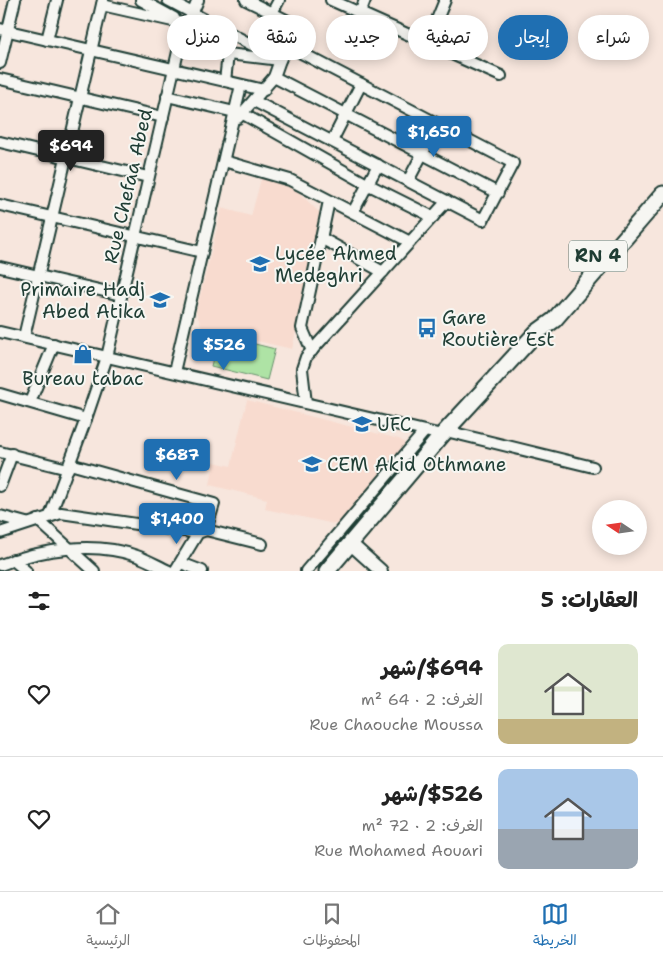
<!DOCTYPE html>
<html lang="ar">
<head>
<meta charset="utf-8">
<style>
  :root { --surface:#fff; --page:#f6f6f6; --text:#222; --muted:#767676; --line:#e0e0e0; --accent:#1f6fb2 }
  body { margin:0; font-family:"Shantell Sans","Playpen Sans Arabic",sans-serif; background:var(--page); color:var(--text); direction:rtl; height:100vh; display:flex; flex-direction:column; font-size:19px; white-space:nowrap }
  * { box-sizing:border-box; margin:0 }
  p { font-size:16px; color:var(--muted) }
  .icon { flex:none; width:28px; height:28px; fill:none; stroke:currentColor; stroke-width:2; stroke-linecap:round; stroke-linejoin:round }
  .map { position:relative; height:571px; overflow:hidden; direction:ltr }
  .details { display:flex; flex-direction:column; background:var(--surface); flex:1 }
  .details>* { flex:none }
  .top-card { position:absolute; left:15px; top:15px; width:634px; height:45px; direction:rtl; display:flex; gap:10px }
  .needle { width:32px; rotate:283deg }
  .buttons { position:absolute; left:592px; top:500px; display:grid; gap:10px }
  .buttons a { display:grid; place-items:center; width:55px; height:55px; border-radius:50%; background:var(--surface); box-shadow:0 2px 12px #0003; font-size:25px }
  .price { position:absolute; translate:-50% -42px; padding:0 11px; border-radius:5px; background:var(--accent); color:#fff; font-size:16px; line-height:32px; filter:drop-shadow(0 1px 2px #0008) }
  .price::after { content:''; position:absolute; left:50%; top:30px; width:15px; height:11px; margin-left:-8px; background:inherit; clip-path:polygon(0 0,100% 0,50% 100%) }
  .price.selected { background:#222; color:#fff }
  ul { padding:0; list-style:none }
  li { display:flex; align-items:center; gap:15px; height:125px; padding:0 25px }
  li+li { border-top:1px solid var(--line) }
  li span { display:grid; place-items:center; flex:none; width:140px; height:100px; border-radius:10px; color:#555 }
  li>.icon { margin-inline-start:auto }
  span .icon { width:60px; height:60px; fill:#fffc; stroke-width:1 }
  li b { font-size:21px }
  h2 { display:flex; justify-content:space-between; align-items:center; height:60px; padding:0 25px; font-size:21px }
  .chip { padding:0 18px; border-radius:22px; background:var(--surface); box-shadow:0 2px 12px #0003; font-size:18px; line-height:45px }
  .chip.selected { background:var(--accent); color:#fff }
  .tab-bar { display:flex; justify-content:space-around; align-items:center; height:70px; border-top:1px solid var(--line); background:var(--surface); font-size:14px; color:var(--muted) }
  .tab-bar a { display:grid; justify-items:center; gap:2px }
  .tab-bar .selected { color:var(--accent) }
  .map>svg:first-child { display:block }
  .built { fill:#f8dbcf }
  .green { fill:#aee3a5; stroke:#66906c }
  .lines { fill:none; stroke-linecap:round; stroke-linejoin:round }
  .minor-casing { stroke:#1f3d34; stroke-width:14 }
  .tertiary-casing { stroke:#1f3d34; stroke-width:16 }
  .primary-casing { stroke:#1f3d34; stroke-width:19 }
  .minor { stroke:#f6f6f2; stroke-width:10 }
  .tertiary { stroke:#f6f6f2; stroke-width:12 }
  .primary { stroke:#f6f6f2; stroke-width:15 }
  .labels { text-anchor:middle; dominant-baseline:central; stroke-width:4; stroke-linejoin:round; paint-order:stroke }
  .shield { fill:#f6f6f2; stroke:#60746d; stroke-width:1 }
  .shield-label { font-size:18px; font-weight:bold; fill:#1f3d34 }
  .street-label { font-size:19px; fill:#1f3d34; stroke:#f6f6f2 }
  .poi-label { font-size:19px; fill:#1f3d34; stroke:#f6f6f2; text-anchor:start }
</style>
</head>
<body>
<div class="map">
<svg width="663" height="571" viewBox="0 0 663 571">
  <rect width="100%" height="100%" fill="#f7e6dd"/>
  <filter id="ink" filterUnits="userSpaceOnUse"><feTurbulence type="fractalNoise" baseFrequency=".02" numOctaves="2"/><feDisplacementMap in="SourceGraphic" scale="10" xChannelSelector="R" yChannelSelector="G"/><feConvolveMatrix kernelMatrix="1 2 1 2 8 2 1 2 1" color-interpolation-filters="sRGB"/></filter>
  <g filter="url(#ink)">
    <g class="built">
      <polygon points="262,176 289,183 322,215 292,349 202,328 196,312 222,208 251,216"/>
      <polygon points="247,400 399,439 404,442 405,449 339,525 265,509 267,499 210,485 214,462 231,466"/>
    </g>
    <polygon class="green" points="219,335 275,349 267,380 211,366"/>
    <g class="lines">
      <defs>
        <g id="minor">
          <polyline points="141,0 174,18"/>
          <polyline points="168,0 280,60 274,77 238,118"/>
          <polyline points="331,0 501,76"/>
          <polyline points="102,5 186,24"/>
          <polyline points="272,13 279,0"/>
          <polyline points="360,13 365,0"/>
          <polyline points="0,29 264,90"/>
          <polyline points="47,40 57,0"/>
          <polyline points="180,43 228,54 280,60 298,26 246,0"/>
          <polyline points="427,44 445,0"/>
          <polyline points="0,63 15,0"/>
          <polyline points="274,77 498,193"/>
          <polyline points="0,79 163,117"/>
          <polyline points="225,81 228,54"/>
          <polyline points="167,96 243,114 367,184 433,217"/>
          <polyline points="254,101 483,220 513,163 288,46"/>
          <polyline points="332,141 361,84"/>
          <polyline points="0,142 148,177"/>
          <polyline points="224,161 290,180 410,242"/>
          <polyline points="408,181 438,124"/>
          <polyline points="0,205 202,252"/>
          <polyline points="353,212 378,165"/>
          <polyline points="321,238 383,272"/>
          <polyline points="0,267 121,295"/>
          <polyline points="0,332 442,435"/>
          <polyline points="24,337 103,0"/>
          <polyline points="312,351 302,328 329,201"/>
          <polyline points="174,372 241,85"/>
          <polyline points="0,394 86,419"/>
          <polyline points="30,402 54,344"/>
          <polyline points="306,403 302,369 306,357 447,201"/>
          <polyline points="446,431 593,467"/>
          <polyline points="0,452 68,469"/>
          <polyline points="70,464 214,504 206,530 198,533 175,571"/>
          <polyline points="0,486 12,454"/>
          <polyline points="0,516 26,523"/>
          <polyline points="50,516 86,419 107,357 180,43 198,0"/>
          <polyline points="38,520 94,571"/>
          <polyline points="206,530 262,544"/>
          <polyline points="0,533 61,513 198,533"/>
          <polyline points="13,560 26,571"/>
          <polyline points="181,563 202,571"/>
          <path d="M0 565C42 549 94 541 137 556 148 560 158 566 169 571"/>
          <polyline points="306,571 425,431"/>
        </g>
        <polyline id="tertiary" points="351,544 381,571"/>
        <polyline id="primary" points="327,571 442,435 536,333 554,320 663,194"/>
      </defs>
      <use href="#minor" class="minor-casing"/>
      <use href="#tertiary" class="tertiary-casing"/>
      <use href="#primary" class="primary-casing"/>
      <use href="#minor" class="minor"/>
      <use href="#tertiary" class="tertiary"/>
      <use href="#primary" class="primary"/>
    </g>
  </g>
  <defs>
    <symbol id="school-bare" viewBox="-9 -9 18 18"><path d="M0-5L7-2L0 1L-7-2ZM-4 1L0 2.5L4 1V4Q0 6-4 4Z" fill="#1f6fb2" stroke="#f6f6f2" stroke-width="2.5" paint-order="stroke"/></symbol>
    <symbol id="bus-bare" viewBox="-9 -9 18 18"><path d="M-5-6H5V4H4V6H2V4H-2V6H-4V4H-5ZM-3.5-4V0h7V-4ZM-3.5 1.2v1.5H-2V1.2ZM2 1.2v1.5H3.5V1.2Z" fill="#1f6fb2" stroke="#f6f6f2" stroke-width="2.5" paint-order="stroke"/></symbol>
    <symbol id="shop-bare" viewBox="-9 -9 18 18"><path d="M-5-2.5h2.3a2.7 3.5 0 0 1 5.4 0H5L5.5 6h-11ZM-1.5-2.5h3a1.5 2.3 0 0 0-3 0Z" fill="#1f6fb2" stroke="#f6f6f2" stroke-width="2.5" paint-order="stroke"/></symbol>
  </defs>
  <g fill-rule="evenodd">
    <use href="#school-bare" x="246" y="250" width="28" height="28"/>
    <use href="#school-bare" x="146" y="286" width="28" height="28"/>
    <use href="#bus-bare" x="413" y="314" width="28" height="28"/>
    <use href="#shop-bare" x="69" y="340" width="28" height="28"/>
    <use href="#school-bare" x="348" y="410" width="28" height="28"/>
    <use href="#school-bare" x="298" y="450" width="28" height="28"/>
  </g>
  <g class="labels">
    <rect class="shield" x="569" y="240.5" width="58" height="31" rx="4"/>
    <g class="shield-label">
      <text x="598" y="256">RN 4</text>
    </g>
    <g class="street-label">
      <text transform="translate(128 186) rotate(-77)">Rue Chefaa Abed</text>
    </g>
    <g class="poi-label">
      <text x="275" y="253">Lycée Ahmed<tspan x="275" dy="22">Medeghri</tspan></text>
      <text x="145" y="289" text-anchor="end">Primaire Hadj<tspan x="145" dy="22">Abed Atika</tspan></text>
      <text x="442" y="317">Gare<tspan x="442" dy="22">Routière Est</tspan></text>
      <text x="83" y="378" text-anchor="middle">Bureau tabac</text>
      <text x="377" y="424">UFC</text>
      <text x="327" y="464">CEM Akid Othmane</text>
    </g>
  </g>
</svg>
<div class="buttons">
<a><svg class="needle" viewBox="-14 -14 28 28"><path d="M0-13l5 13h-10z" fill="#e53935"/><path d="M0 13l5-13h-10z" fill="#767676"/></svg></a>
</div>
<b class="price" style="left:434px;top:158px">$1,650</b>
<b class="price selected" style="left:71px;top:172px">$694</b>
<b class="price" style="left:224px;top:371px">$526</b>
<b class="price" style="left:177px;top:481px">$687</b>
<b class="price" style="left:177px;top:545px">$1,400</b>
<div class="top-card">
<a class="chip">شراء</a>
<a class="chip selected">إيجار</a>
<a class="chip">تصفية</a>
<a class="chip">جديد</a>
<a class="chip">شقة</a>
<a class="chip">منزل</a>
</div>
</div>
<section class="details">
<h2>العقارات: 5<svg class="icon" aria-label="filters" viewBox="0 0 24 24"><path d="M4 7h16M4 17h16"/><circle cx="9" cy="7" r="2"/><circle cx="15" cy="17" r="2"/></svg></h2>
<ul>
<li><span style="background:linear-gradient(#dfe7d0 75%,#c2b280 0)"><svg class="icon" aria-label="home" viewBox="0 0 24 24"><path d="M3 11l9-7 9 7M6 9v11h12V9"/></svg></span><div><b>$694/شهر</b><p>الغرف: 2 · 64 m²</p><p>Rue Chaouche Moussa</p></div><svg class="icon" aria-label="heart" viewBox="0 0 24 24"><path d="M12 20l-8-8c-3-5 5-10 8-4 3-6 11-1 8 4z"/></svg></li>
<li><span style="background:linear-gradient(#a9c7e8 60%,#9aa5b1 0)"><svg class="icon" aria-label="home" viewBox="0 0 24 24"><path d="M3 11l9-7 9 7M6 9v11h12V9"/></svg></span><div><b>$526/شهر</b><p>الغرف: 2 · 72 m²</p><p>Rue Mohamed Aouari</p></div><svg class="icon" aria-label="heart" viewBox="0 0 24 24"><path d="M12 20l-8-8c-3-5 5-10 8-4 3-6 11-1 8 4z"/></svg></li>
</ul>
</section>
<nav class="tab-bar">
<a class="selected"><svg class="icon" aria-label="map" viewBox="0 0 24 24"><path d="M3 6l6-2 6 2 6-2v14l-6 2-6-2-6 2zM9 4v14M15 6v14"/></svg>الخريطة</a>
<a><svg class="icon" aria-label="saved" viewBox="0 0 24 24"><path d="M7 4h10v16l-5-4-5 4z"/></svg>المحفوظات</a>
<a><svg class="icon" aria-label="home" viewBox="0 0 24 24"><path d="M3 11l9-7 9 7M6 9v11h12V9"/></svg>الرئيسية</a>
</nav>
</body>
</html>
